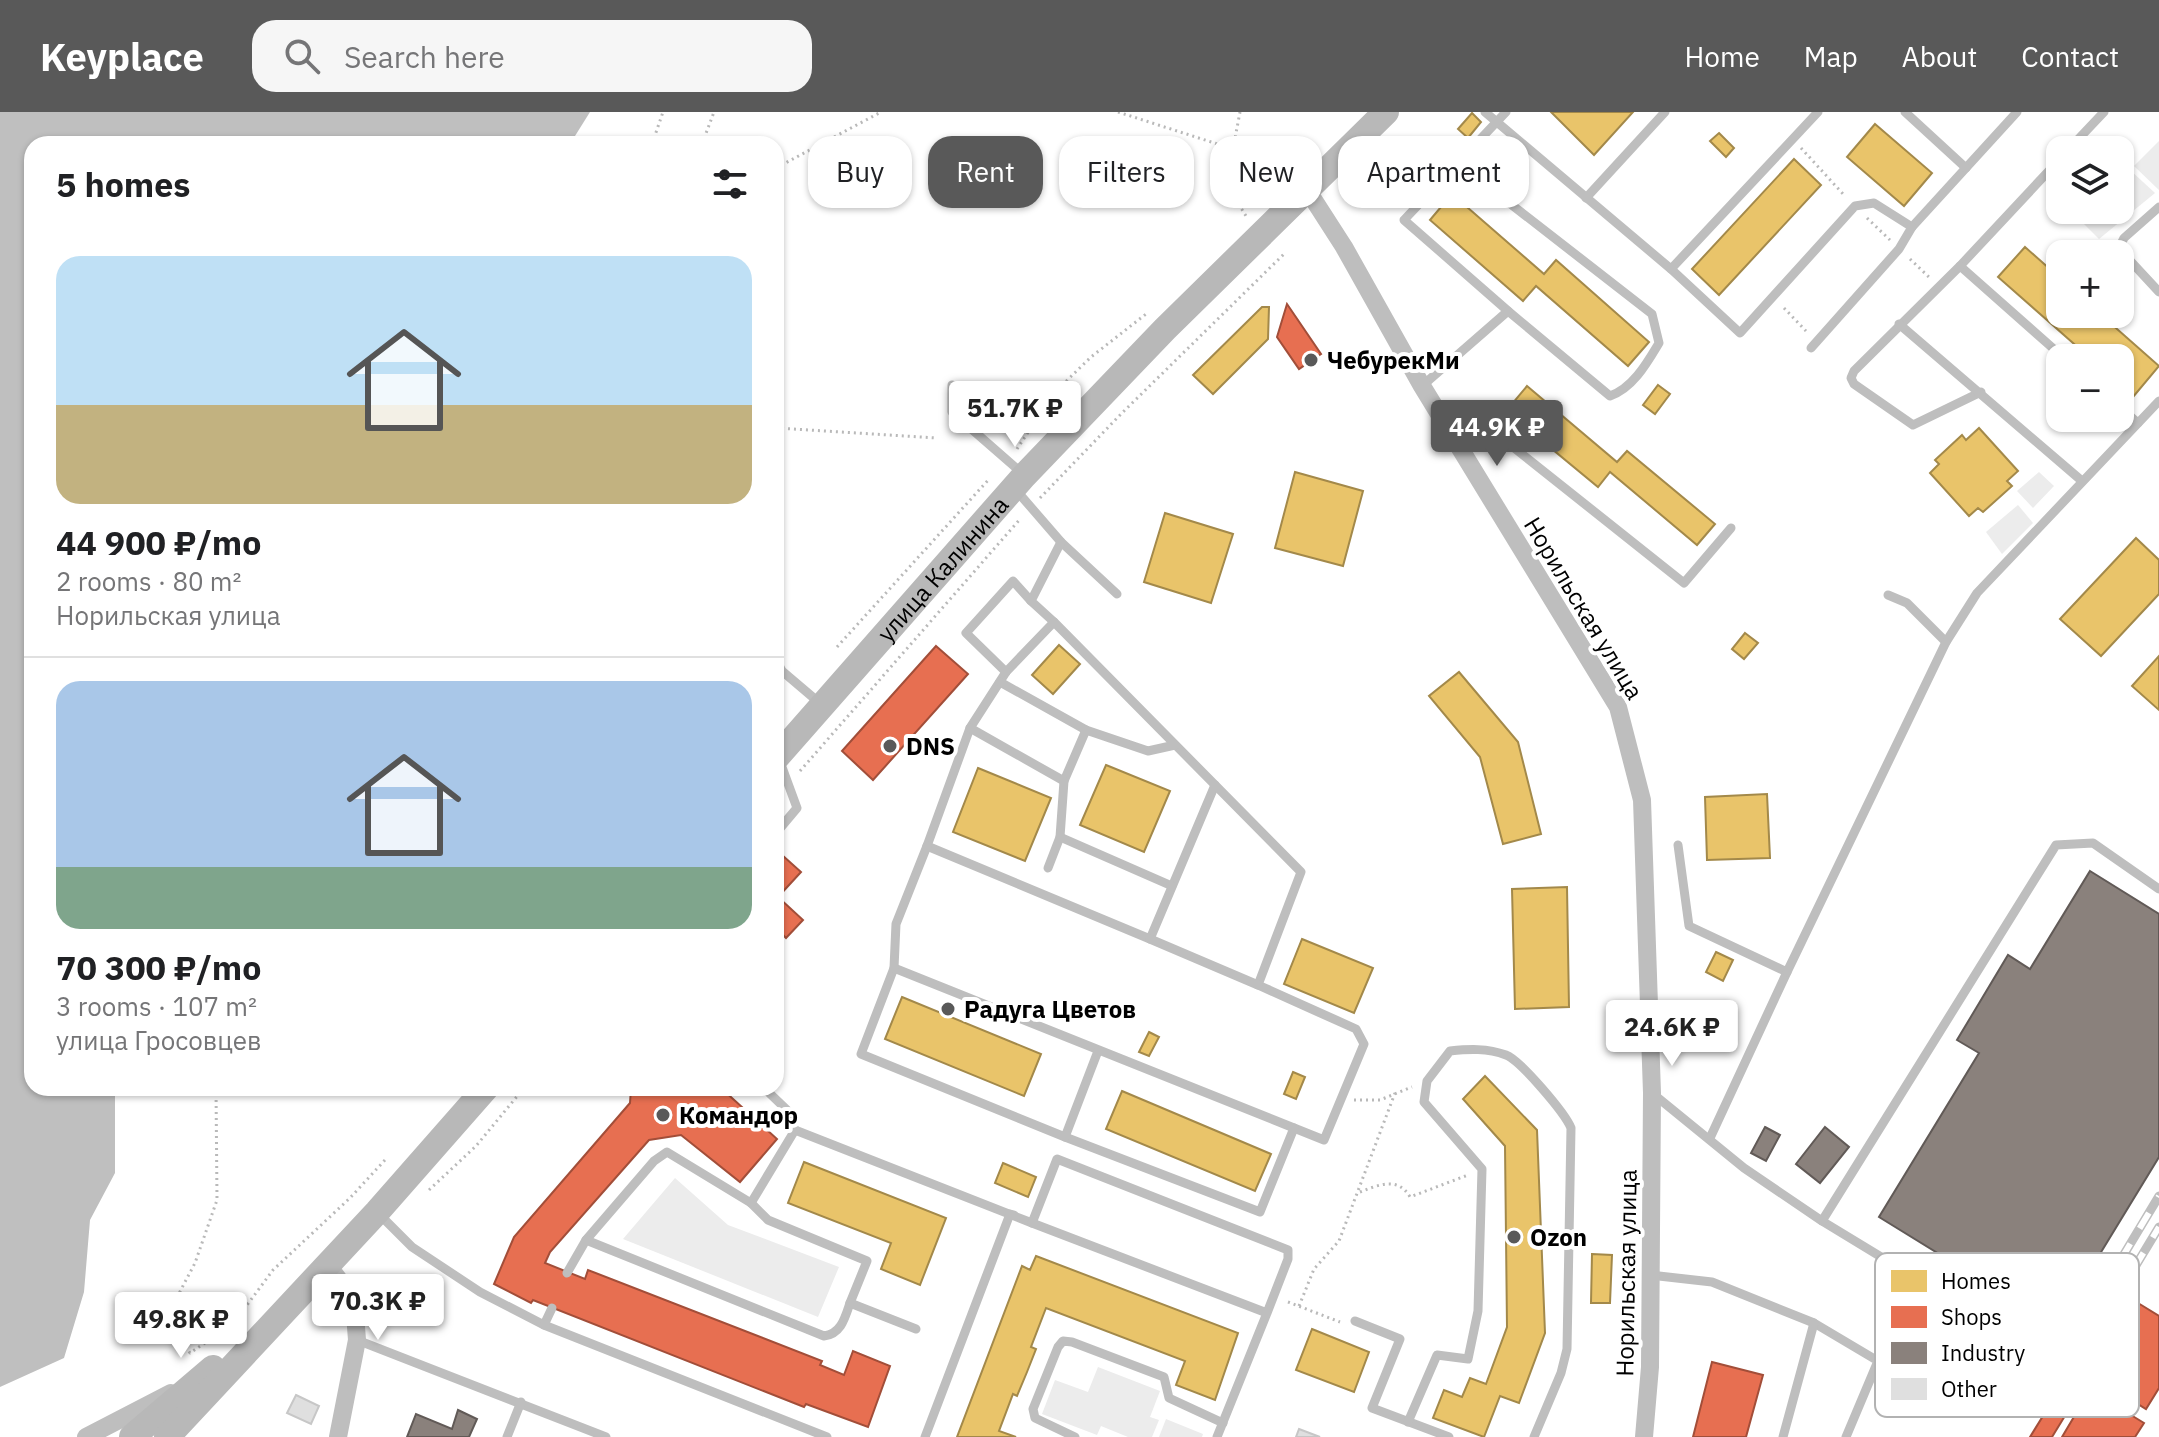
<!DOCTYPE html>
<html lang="en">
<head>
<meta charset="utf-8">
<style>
  :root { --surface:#fff; --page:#f6f6f6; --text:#202124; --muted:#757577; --line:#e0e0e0; --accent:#595959 }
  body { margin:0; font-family:"IBM Plex Sans",sans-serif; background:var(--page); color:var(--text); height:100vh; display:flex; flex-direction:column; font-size:30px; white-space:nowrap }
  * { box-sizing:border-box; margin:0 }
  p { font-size:26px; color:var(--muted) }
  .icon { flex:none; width:44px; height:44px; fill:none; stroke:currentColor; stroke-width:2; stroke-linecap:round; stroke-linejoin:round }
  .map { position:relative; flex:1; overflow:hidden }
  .details { position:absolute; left:24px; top:24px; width:760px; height:960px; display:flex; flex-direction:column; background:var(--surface); border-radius:24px; box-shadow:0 2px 6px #0004 }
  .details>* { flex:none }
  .guide { position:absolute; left:808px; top:24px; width:760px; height:72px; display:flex; gap:16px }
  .controls { position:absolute; left:2046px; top:24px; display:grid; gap:16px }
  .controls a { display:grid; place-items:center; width:88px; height:88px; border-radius:16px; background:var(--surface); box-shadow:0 2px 6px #0004; font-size:40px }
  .price { position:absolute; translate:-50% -68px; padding:0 18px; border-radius:8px; background:#fff; color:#222; font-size:26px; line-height:52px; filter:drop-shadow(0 2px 4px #0008) }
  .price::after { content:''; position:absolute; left:50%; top:48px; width:24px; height:18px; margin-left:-12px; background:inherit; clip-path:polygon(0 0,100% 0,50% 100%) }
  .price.selected { background:var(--accent); color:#fff }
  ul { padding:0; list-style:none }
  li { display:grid; align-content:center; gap:16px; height:424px; padding:0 32px }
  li+li { border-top:2px solid var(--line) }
  li span { display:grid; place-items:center; height:248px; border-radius:24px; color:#555 }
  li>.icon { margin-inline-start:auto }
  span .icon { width:144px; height:144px; fill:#fffc; stroke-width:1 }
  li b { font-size:34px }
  h2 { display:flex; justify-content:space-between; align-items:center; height:96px; padding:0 32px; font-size:34px }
  .tag { padding:0 28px; border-radius:24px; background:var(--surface); box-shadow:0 2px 6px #0004; font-size:28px; line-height:72px }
  .tag.selected { background:var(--accent); color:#fff }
  header { display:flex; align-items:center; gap:48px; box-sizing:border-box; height:112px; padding:0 40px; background:var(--accent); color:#fff }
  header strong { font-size:38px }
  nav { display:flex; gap:44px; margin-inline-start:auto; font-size:28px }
  .search { width:560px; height:72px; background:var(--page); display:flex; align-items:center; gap:20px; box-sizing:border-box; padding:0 28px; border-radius:24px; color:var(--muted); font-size:30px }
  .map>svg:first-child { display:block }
  .green { fill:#ececec }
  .water { fill:#bfbfbf }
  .homes { fill:#e9c46a; stroke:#a3894a; stroke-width:2 }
  .shops { fill:#e76f51; stroke:#a24e39; stroke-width:2 }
  .industry { fill:#8a817c; stroke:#615a57; stroke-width:2 }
  .building { fill:#dfdfdf; stroke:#c7c7c7; stroke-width:2 }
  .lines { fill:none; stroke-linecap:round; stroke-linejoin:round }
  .path { stroke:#b9b9b9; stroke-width:3; stroke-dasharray:2 4; stroke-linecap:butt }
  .service { stroke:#bebebe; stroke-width:9 }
  .minor { stroke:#bebebe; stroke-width:18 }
  .secondary { stroke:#b8b8b8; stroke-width:26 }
  .rail-casing { stroke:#bebebe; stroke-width:9 }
  .rail { stroke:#fff; stroke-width:6; stroke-dasharray:18; stroke-linecap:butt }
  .poi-dot { fill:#595959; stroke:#fff; stroke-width:3 }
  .labels { text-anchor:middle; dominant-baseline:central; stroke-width:8; stroke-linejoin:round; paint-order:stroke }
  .poi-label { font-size:24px; font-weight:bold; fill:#000; stroke:#fff; text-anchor:start }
  .street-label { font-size:24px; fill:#000; stroke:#fff }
  .key { fill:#fff; stroke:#b2b2b2; stroke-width:2 }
  .key-label { font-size:22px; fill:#000 }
</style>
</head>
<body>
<header>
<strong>Keyplace</strong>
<div class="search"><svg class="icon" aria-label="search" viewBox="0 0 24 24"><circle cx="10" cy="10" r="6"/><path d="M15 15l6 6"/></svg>Search here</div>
<nav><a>Home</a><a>Map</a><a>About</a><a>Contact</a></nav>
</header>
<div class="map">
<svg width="2159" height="1325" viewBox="0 0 2159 1325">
  <rect width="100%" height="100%" fill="#fff"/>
  <g class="green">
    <polygon points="2159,29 2159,78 2134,54"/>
    <polygon points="2130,58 2155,81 2099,127 2081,109 2092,98 2120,98 2120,68"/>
    <polygon points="2039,360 2054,374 2033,396 2017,379"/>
    <polygon points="2018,393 2033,411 2002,442 1986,420"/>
    <polygon points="675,1066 728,1113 839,1155 818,1205 623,1127"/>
    <polygon points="1098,1255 1160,1279 1150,1305 1159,1308 1152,1325 1128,1325 1101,1314 1097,1323 1042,1302 1055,1268 1088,1280"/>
    <polygon points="1166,1307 1203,1322 1202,1325 1159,1325"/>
  </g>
  <polygon class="water" points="0,0 590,0 570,32 32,32 32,976 115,976 115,1061 90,1108 84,1180 64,1246 0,1275"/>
  <g class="homes">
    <polygon points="1551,0 1633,0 1594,43"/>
    <polygon points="1472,1 1481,10 1468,26 1458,17"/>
    <polygon points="1875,12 1932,61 1904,94 1847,45"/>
    <polygon points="1719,21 1734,36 1726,45 1710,29"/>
    <polygon points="1794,47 1821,73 1719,183 1692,157"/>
    <polygon points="1452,82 1544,162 1556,148 1649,230 1628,254 1536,174 1523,189 1430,108"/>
    <polygon points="2025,135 2060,166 2060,202 2100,202 2159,254 2133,285 2120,273 2120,246 2090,246 1998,165"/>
    <polygon points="1262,195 1269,195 1268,227 1213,282 1193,263"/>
    <polygon points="1658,273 1670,282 1655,302 1643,293"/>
    <polygon points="1527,274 1617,350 1627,339 1715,412 1697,433 1610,360 1598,375 1506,299"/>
    <polygon points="1979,316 2018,359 2007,369 2012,374 1983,400 1978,396 1969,404 1930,361 1939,352 1935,348 1948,336 1962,323 1966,328"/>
    <polygon points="1295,360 1363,379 1343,454 1275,436"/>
    <polygon points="1165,401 1233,422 1211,491 1144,470"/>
    <polygon points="2136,426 2159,448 2159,482 2101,544 2060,507"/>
    <polygon points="1745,521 1758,531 1744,547 1732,537"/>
    <polygon points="1059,533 1080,552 1053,582 1032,563"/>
    <polygon points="2159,544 2159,598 2132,574"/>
    <polygon points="1459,560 1518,630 1541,722 1503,732 1480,645 1429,584"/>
    <polygon points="1106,653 1170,679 1144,740 1080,713"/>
    <polygon points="978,656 1051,686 1025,749 953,720"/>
    <polygon points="1767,682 1770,746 1707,748 1705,685"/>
    <polygon points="1567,775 1569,895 1515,897 1512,777"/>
    <polygon points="1302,827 1373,856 1354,901 1284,872"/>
    <polygon points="1716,840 1733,848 1723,869 1706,860"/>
    <polygon points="902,885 1041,942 1024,984 885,927"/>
    <polygon points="1149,920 1159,925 1149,944 1139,940"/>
    <polygon points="1293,960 1305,965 1296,987 1284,982"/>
    <polygon points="1485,964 1537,1018 1545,1221 1519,1291 1500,1284 1484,1325 1433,1306 1444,1278 1462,1285 1470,1266 1486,1272 1507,1215 1505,1034 1463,987"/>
    <polygon points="1122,979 1271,1042 1255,1079 1106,1017"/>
    <polygon points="804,1050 946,1106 920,1173 881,1157 891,1131 788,1091"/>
    <polygon points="1003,1051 1036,1065 1028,1085 995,1071"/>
    <polygon points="1592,1142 1612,1143 1610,1191 1591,1191"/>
    <polygon points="1036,1144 1238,1221 1215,1288 1176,1273 1185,1249 1046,1196 1031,1235 1036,1237 1027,1260 1017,1284 1013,1282 999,1319 1016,1325 957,1325 1022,1154 1030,1158"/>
    <polygon points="1312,1217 1369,1240 1354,1280 1296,1258"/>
  </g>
  <g class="shops">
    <polygon points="1287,192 1321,242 1299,257 1277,225"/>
    <polygon points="936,534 968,562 873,668 842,639"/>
    <polygon points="782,743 801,760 778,785 803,808 786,826 776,816 776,750"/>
    <polygon points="631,976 721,976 777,1027 740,1070 681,1023 649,1028 550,1140 545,1151 585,1167 588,1158 822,1249 820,1253 844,1263 853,1239 890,1254 868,1315 806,1292 804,1295 533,1188 531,1191 494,1172 514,1125 630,991"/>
    <polygon points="2138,1191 2159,1204 2159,1276 2146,1297 2093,1264"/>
    <polygon points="2085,1236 2101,1245 2052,1325 2030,1325"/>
    <polygon points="1712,1250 1763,1263 1746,1325 1693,1325"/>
    <polygon points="2090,1278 2144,1311 2135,1325 2062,1325"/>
  </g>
  <g class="industry">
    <polygon points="2090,759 2159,802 2159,1045 2056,1214 1879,1105 1979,941 1957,928 2008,843 2030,857"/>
    <polygon points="1765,1015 1780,1023 1766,1049 1751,1041"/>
    <polygon points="1825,1015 1849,1035 1820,1071 1796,1052"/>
    <polygon points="458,1298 477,1307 469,1325 407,1325 416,1302 452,1317"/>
  </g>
  <g class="building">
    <polygon points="296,1283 319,1294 311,1312 287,1301"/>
    <polygon points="1299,1317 1320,1325 1296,1325"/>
  </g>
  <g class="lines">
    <g class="path">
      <polyline points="1118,0 1233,37 1226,72 1246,104"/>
      <polyline points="652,32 663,0"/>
      <polyline points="702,32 714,0"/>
      <polyline points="1801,36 1844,83"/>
      <polyline points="1233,37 1240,0"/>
      <polyline points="776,56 881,0"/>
      <polyline points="1867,106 1890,128"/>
      <polyline points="1910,147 1931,167"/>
      <polyline points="1784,196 1806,219"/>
      <polyline points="776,316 937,326"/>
      <polyline points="1017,337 1054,281 1091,245 1146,202"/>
      <polyline points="1040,386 1121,302 1284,142"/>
      <polyline points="837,535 990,366"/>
      <polyline points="800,659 1021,406"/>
      <polyline points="216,976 217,1088 195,1151 175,1189 176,1220 190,1241 233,1212 273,1158 350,1086 385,1048"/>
      <polyline points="1354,988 1380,988 1412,975"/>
      <polyline points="429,1078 476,1034 524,976"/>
      <path d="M1360 1080C1378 1073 1398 1064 1410 1085L1468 1063"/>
      <polyline points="1288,1190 1340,1210"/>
      <polyline points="1299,1194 1314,1157 1339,1129 1395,981"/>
    </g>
    <g class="service">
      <polyline points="1485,0 1671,157 1740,221 1855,94 1874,91 1912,115 2017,0"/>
      <polyline points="1905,0 1966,56"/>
      <polyline points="2068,38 2104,0"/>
      <polyline points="2060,47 1960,154 2064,246"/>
      <path d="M1458 51 1652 202 1659 231C1647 251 1633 276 1610 284L1508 199 1404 108 1506 0"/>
      <polyline points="1586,86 1665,0"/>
      <polyline points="2159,95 2124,126 2120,134 2122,140 2159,180"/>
      <polyline points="1960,154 1854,259 1851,266 1854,272 1913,313 1981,280"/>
      <polyline points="1671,157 1818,0"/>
      <polyline points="1899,212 2082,369"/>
      <polyline points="1811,236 1899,137 1912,115"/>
      <polyline points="952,273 952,300 1023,362"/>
      <polyline points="1422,274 1508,199"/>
      <polyline points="2120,295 2138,311"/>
      <polyline points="1458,333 1491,324 1503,327 1684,471 1731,416"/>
      <polyline points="1016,378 1061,430 1117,482"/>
      <polyline points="1061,430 1031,489 1054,510 1006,560 970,616 927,734 1150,827 1215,673"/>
      <polyline points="1888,483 1907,491 1946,530"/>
      <polyline points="1054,510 1301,760 1258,873 1356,917 1364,932 1324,1028 1294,1016"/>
      <polyline points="776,548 782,559 822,593"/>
      <polyline points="1006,560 966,521 1013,469 1031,489"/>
      <polyline points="1000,570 1086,618"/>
      <polyline points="970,616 1064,669 1086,618 1148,639 1175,633"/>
      <polyline points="776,721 797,696 779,647"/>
      <polyline points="1060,725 1172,774"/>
      <polyline points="1678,733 1689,814 1787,860 1710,1026"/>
      <polyline points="1048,756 1060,725 1064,669"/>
      <polyline points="1150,827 1258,873"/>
      <polygon points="894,856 1294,1016 1260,1100 1065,1025 861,942"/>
      <polyline points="894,856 896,812 927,734"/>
      <polyline points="1787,860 1946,530 1977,481 2159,289"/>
      <polyline points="764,976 787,998 795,1018 1032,1111"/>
      <polyline points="1652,981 1744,1056 1822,1109 2031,1236"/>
      <polyline points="1065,1025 1098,939"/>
      <polyline points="751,1091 768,1108 867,1149 850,1191"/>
      <polyline points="379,1102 412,1135 480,1180 544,1213 827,1325"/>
      <polyline points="1822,1109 2056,733 2093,731 2159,777"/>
      <polyline points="586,1128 654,1049 667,1040 751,1091 795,1018"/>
      <path d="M567 1161 586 1128 824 1224C841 1222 845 1206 850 1191L916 1217"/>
      <polyline points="1650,1163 1712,1170 1814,1211 1878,1249 1846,1325"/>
      <polyline points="1355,1209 1400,1227 1372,1296 1449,1325"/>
      <polyline points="544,1213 552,1196"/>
      <polyline points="357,1228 606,1325"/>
      <path d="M1408 1310 1437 1243 1468 1247 1478 1199 1482 1057 1424 990 1427 969 1450 939C1469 937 1487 936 1506 943 1520 948 1565 1001 1571 1016L1567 1237 1561 1261 1534 1325"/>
      <polyline points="507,1325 521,1290"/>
      <polyline points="925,1325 1010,1102 1014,1103"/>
      <polyline points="1075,1325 1035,1306 1033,1297 1058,1235 1063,1229 1072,1230 1164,1265 1169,1286 1223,1311"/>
      <polyline points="1217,1325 1267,1201 1032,1111 1057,1047 1288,1138 1288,1147 1267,1201"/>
      <polyline points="1783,1325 1814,1211"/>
    </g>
    <g class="minor">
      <polyline points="1308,79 1344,135 1422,274 1618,595 1642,688 1652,981 1650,1255 1644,1325"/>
      <polyline points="327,1152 354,1188 357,1228 338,1325"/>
      <polyline points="86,1325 171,1281"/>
    </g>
    <g class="secondary">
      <path id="s1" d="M776 646 1024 364 1165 217 1386 0"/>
      <polyline points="132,1325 213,1256"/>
      <polyline points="167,1325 377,1100 486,976"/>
    </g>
    <defs>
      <g id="rail">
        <polyline points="2084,1209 2159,1084"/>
        <polyline points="2097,1218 2159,1115"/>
      </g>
    </defs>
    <use href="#rail" class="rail-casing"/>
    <use href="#rail" class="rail"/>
  </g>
  <g class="poi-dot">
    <circle cx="1311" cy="248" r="8"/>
    <circle cx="890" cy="634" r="8"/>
    <circle cx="948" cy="897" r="8"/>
    <circle cx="663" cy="1003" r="8"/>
    <circle cx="1514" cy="1125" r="8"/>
  </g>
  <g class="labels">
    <g class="poi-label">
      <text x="1327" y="248">ЧебурекМи</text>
      <text x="906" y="634">DNS</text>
      <text x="964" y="897">Радуга Цветов</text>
      <text x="679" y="1003">Командор</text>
      <text x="1530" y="1125">Ozon</text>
    </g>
    <g class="street-label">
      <text stroke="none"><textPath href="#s1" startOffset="252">улица Калинина</textPath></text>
      <text transform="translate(1584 496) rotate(59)">Норильская улица</text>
      <text transform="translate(1626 1161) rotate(-89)">Норильская улица</text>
    </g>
  </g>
  <rect x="1875" y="1141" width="264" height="164" rx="12" class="key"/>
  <rect x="1891" y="1158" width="36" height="22" fill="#e9c46a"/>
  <rect x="1891" y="1194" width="36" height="22" fill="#e76f51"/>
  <rect x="1891" y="1230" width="36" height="22" fill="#8a817c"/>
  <rect x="1891" y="1266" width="36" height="22" fill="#dfdfdf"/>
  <g class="key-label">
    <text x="1941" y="1177">Homes</text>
    <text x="1941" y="1213">Shops</text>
    <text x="1941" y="1249">Industry</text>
    <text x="1941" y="1285">Other</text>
  </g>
</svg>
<div class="controls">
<a><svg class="icon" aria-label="layers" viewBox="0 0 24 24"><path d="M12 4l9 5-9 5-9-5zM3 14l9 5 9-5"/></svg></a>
<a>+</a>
<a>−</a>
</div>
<b class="price" style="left:1015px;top:337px">51.7K ₽</b>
<b class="price selected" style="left:1497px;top:356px">44.9K ₽</b>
<b class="price" style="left:1672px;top:956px">24.6K ₽</b>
<b class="price" style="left:378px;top:1230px">70.3K ₽</b>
<b class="price" style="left:181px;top:1248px">49.8K ₽</b>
<div class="guide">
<a class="tag">Buy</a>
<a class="tag selected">Rent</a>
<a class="tag">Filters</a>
<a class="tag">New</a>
<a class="tag">Apartment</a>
</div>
<section class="details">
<h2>5 homes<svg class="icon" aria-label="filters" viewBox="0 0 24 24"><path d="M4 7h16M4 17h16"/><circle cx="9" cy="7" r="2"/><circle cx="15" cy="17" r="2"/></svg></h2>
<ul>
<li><span style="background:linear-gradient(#bfe0f5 60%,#c2b280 0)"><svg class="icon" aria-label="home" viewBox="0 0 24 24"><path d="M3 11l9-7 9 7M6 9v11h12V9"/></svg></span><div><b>44 900 ₽/mo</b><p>2 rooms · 80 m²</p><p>Норильская улица</p></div></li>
<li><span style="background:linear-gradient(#a9c7e8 75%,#7fa58c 0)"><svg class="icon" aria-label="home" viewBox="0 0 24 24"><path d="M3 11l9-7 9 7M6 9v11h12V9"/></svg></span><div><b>70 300 ₽/mo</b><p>3 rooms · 107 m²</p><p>улица Гросовцев</p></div></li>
</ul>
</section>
</div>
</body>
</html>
